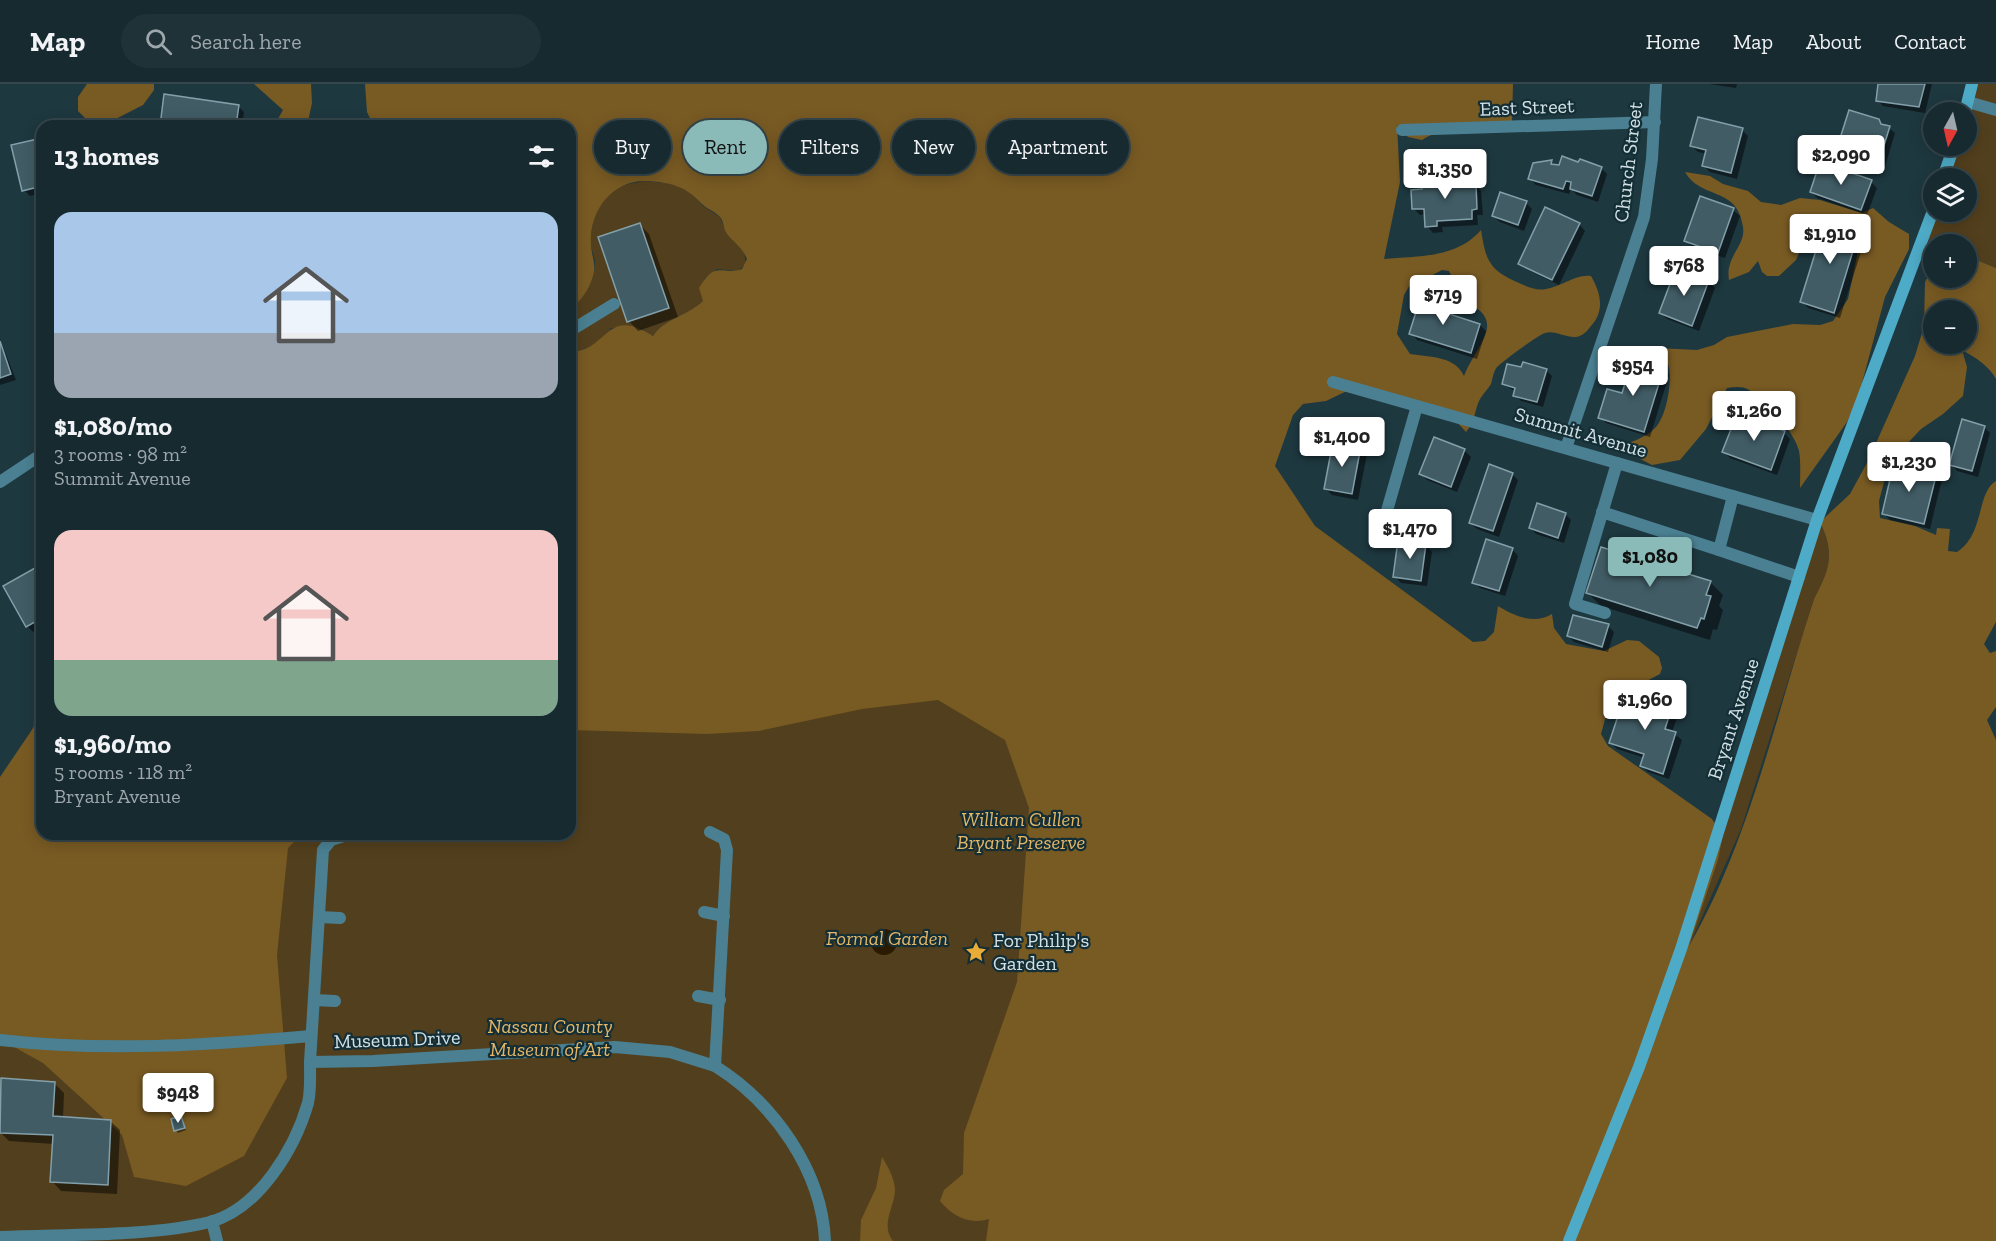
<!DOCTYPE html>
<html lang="en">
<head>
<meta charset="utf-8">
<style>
  :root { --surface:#162a30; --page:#1f3238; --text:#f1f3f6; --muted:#9ea7ab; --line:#35464c; --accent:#8bbbb9 }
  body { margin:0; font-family:"Zilla Slab",serif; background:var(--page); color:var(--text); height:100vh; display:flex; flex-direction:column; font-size:22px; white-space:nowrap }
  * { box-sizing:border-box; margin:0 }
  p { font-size:20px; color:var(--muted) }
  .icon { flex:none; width:33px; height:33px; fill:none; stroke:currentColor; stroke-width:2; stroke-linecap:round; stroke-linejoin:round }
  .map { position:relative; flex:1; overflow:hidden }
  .panel { position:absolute; left:36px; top:36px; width:540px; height:720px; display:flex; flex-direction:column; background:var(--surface); border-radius:18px; box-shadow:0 3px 15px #0003,0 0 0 2px var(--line) }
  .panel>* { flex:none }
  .banner { position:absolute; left:594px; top:36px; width:570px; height:54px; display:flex; gap:12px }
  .needle { width:39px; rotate:188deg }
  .tools { position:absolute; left:1923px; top:18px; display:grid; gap:12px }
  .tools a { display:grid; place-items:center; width:54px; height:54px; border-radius:50%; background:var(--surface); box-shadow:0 3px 15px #0003,0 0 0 2px var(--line); font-size:30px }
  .price { position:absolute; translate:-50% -51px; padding:0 14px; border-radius:6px; background:#fff; color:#222; font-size:20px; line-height:39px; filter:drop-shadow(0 2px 3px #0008) }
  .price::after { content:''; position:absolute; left:50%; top:36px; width:18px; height:14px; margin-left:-9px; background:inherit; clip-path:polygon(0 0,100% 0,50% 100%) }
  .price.selected { background:var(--accent); color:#111 }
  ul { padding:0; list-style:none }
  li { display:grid; align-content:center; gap:12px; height:318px; padding:0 18px }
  li span { display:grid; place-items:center; height:186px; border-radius:18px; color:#555 }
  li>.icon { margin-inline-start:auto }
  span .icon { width:108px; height:108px; fill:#fffc; stroke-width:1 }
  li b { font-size:26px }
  h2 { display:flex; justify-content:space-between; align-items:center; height:72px; padding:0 18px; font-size:26px }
  .tag { padding:0 21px; border-radius:27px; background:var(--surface); box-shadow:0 3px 15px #0003,0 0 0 2px var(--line); font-size:21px; line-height:54px }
  .tag.selected { background:var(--accent); color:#111 }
  header { display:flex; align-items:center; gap:36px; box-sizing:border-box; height:84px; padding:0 30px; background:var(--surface); border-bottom:2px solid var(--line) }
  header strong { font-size:28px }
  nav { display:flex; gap:33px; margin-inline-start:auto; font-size:21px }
  .search { width:420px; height:54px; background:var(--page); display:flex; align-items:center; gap:15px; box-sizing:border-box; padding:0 21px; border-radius:33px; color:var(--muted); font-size:22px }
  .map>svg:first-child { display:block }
  .green { fill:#523f1d }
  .forest { fill:#785a23; fill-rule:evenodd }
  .water { fill:#2a1a00 }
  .shadow { fill:#0007 }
  .building { fill:#415c65; stroke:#83a0aa; stroke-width:1.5 }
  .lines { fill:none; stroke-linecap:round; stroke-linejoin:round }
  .service { stroke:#4a8092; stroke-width:12 }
  .minor { stroke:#4a8092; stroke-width:12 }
  .secondary { stroke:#4eabc7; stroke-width:12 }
  .labels { text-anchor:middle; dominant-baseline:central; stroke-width:4.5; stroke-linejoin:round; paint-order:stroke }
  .street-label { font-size:20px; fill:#d1e0e5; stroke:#142e36 }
  .park-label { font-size:20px; font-style:italic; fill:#e5b767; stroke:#142e36 }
  .poi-label { font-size:20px; fill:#d1e0e5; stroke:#142e36; text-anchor:start }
</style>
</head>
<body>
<header>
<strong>Map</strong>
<div class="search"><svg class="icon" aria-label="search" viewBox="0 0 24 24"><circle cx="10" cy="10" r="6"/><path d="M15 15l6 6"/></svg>Search here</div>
<nav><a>Home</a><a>Map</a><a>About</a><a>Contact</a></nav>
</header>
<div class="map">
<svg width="1996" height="1157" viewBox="0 0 1996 1157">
  <rect width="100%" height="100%" fill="#1e3840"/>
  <g class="green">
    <polygon points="1972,0 1996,0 1996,184 1967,172 1966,160 1938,160 1922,154 1934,128 1966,128 1966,94 1943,94 1954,62 1966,62 1966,28"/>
    <path d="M644 97 675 100 691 108 703 122 720 133 726 149 744 168 746 180 738 187 717 185 704 195 703 217C687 232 665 234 653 252L640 244H611C605 256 584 268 570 268V224C583 217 596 194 595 178 595 172 591 166 591 160 590 141 598 112 617 104 625 100 635 99 644 97Z"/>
    <polygon points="1172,313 1559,1157 0,1157 0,716 33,643 38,588 42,587 42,750 570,750 570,395"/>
    <path d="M1820 438C1835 469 1830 485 1814 515L1741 745 1687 867 1718 776 1723 752Z"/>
  </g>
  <g class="forest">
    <polygon points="87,0 154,0 154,6 143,21 104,41 90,39 78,27 78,13"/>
    <polygon points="254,0 311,0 312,19 307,42 274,42 283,26"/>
    <path d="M365 0H1513L1512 39C1484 42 1445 41 1422 56L1408 53 1397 41 1400 98 1384 175C1419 172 1457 174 1481 146 1486 177 1489 186 1519 199 1528 203 1537 207 1546 205 1561 203 1575 190 1591 192 1601 209 1605 227 1591 242 1587 247 1583 252 1576 253 1566 254 1555 246 1545 249 1538 251 1503 277 1497 283 1493 288 1493 294 1491 300 1488 305 1483 310 1480 315 1474 327 1476 336 1466 348L1455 336 1351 305 1326 317 1303 320 1293 331 1275 382 1315 442 1473 558 1485 557 1494 548 1498 522C1514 532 1535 541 1552 530L1554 544 1566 560 1604 567 1627 556 1639 557 1659 573 1662 584 1660 590 1637 602 1621 606 1608 624 1601 650 1608 662 1712 735 1723 752 1718 776 1689 862C1750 756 1776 630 1814 515 1830 485 1835 469 1820 438L1850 410 1868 377 1915 272 1924 242 1925 198 1933 183 1934 194H1966L1967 172 1996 184V295C1989 282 1975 273 1962 266L1967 283 1963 312 1943 330 1921 345 1889 379 1879 417 1880 434 1915 442 1936 451 1937 444 1950 445 1948 467 1957 468C1985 450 1976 409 1996 397V538L1984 560 1990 569 1996 567V623L1987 636 1996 656V1157H986L989 1135C969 1141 952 1132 940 1117L944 1106 963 1090 964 1049 1017 898 1029 724 1005 656 938 616 862 625 759 647 707 650 570 646V268C609 267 605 221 653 252 665 234 687 232 703 217L699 204C716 175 722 192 742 185L747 175C742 163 734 159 727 150 723 145 724 137 720 133 715 127 706 125 701 119 685 102 672 99 648 97 613 95 589 126 591 160 591 171 597 180 593 192 590 204 581 218 570 224V42H374L367 28ZM1442 186 1449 187 1457 203 1454 213C1513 234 1478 257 1464 292 1455 272 1430 273 1410 270L1397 250 1404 211 1414 194 1425 195ZM1934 226H1966V260H1934Z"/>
    <path d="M1685 88 1710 92 1723 100 1748 107 1761 118 1781 121 1800 114 1820 116 1862 129 1873 124 1889 138 1909 150V165L1885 213 1858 314 1847 338 1800 404C1800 392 1801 378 1799 367 1795 349 1765 314 1749 306 1742 302 1735 303 1727 304L1706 345 1680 376 1652 381 1617 363C1630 358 1646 354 1655 344 1667 332 1673 295 1668 280 1666 274 1660 269 1657 264L1697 266 1714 261 1727 253 1793 240 1820 241 1833 237 1848 215 1863 143 1861 140 1825 132 1811 143 1796 176 1779 192H1767L1762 188 1758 177 1749 188 1729 196C1725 172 1746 162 1743 143 1738 102 1701 116 1685 88Z"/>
    <polygon points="42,631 42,750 302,750 288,764 277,871 287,994 244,1072 186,1102 134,1093 122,1051 43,979 0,955 0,693"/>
    <path d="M882 1073C888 1083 894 1093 895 1105 895 1123 880 1140 893 1157H860L861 1136 876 1104Z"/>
  </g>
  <circle class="water" cx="884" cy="858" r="13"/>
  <g class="shadow">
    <polygon points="1709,0 1737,0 1736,4"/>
    <polygon points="1880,0 1932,0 1925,29 1883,22 1877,16"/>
    <polygon points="238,22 244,28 242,42 161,42"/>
    <polygon points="1878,36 1895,49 1883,89 1846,78 1840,72 1842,67 1838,63"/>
    <polygon points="1742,46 1748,52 1737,95 1710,88 1704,82 1707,70 1698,68 1692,62"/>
    <polygon points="42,55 42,100 26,104 26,107 42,103 42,109 30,112 24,106"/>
    <polygon points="1551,78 1555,82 1579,80 1601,84 1607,90 1598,118 1577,111 1571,105 1569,110 1536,101 1530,95"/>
    <polygon points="1458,95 1465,102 1475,101 1481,107 1483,131 1477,131 1478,141 1442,143 1443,148 1433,149 1427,142 1426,130 1420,131 1414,125 1424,107"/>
    <polygon points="1871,98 1877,104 1867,131 1817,114 1811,108"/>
    <polygon points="1701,114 1733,126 1740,132 1725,174 1692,163 1686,157"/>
    <polygon points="1526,119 1532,125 1524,147 1500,138 1493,132"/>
    <polygon points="1579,140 1585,147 1559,201 1526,185 1520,179"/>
    <polygon points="640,141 649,150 678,233 638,247 629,237"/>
    <polygon points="1860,145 1866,152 1840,234 1808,224 1802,218"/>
    <polygon points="1677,186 1709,198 1715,204 1699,247 1667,235 1660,229"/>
    <polygon points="1443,217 1449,223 1447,230 1480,241 1486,247 1477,275 1417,256 1411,249"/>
    <polygon points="0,255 16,296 0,301"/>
    <polygon points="1663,285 1669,291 1650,353 1606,339 1600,333 1623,311"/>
    <polygon points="1546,286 1552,292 1543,323 1521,317 1515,311 1516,308 1503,300"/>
    <polygon points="1984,343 1990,349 1978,393 1957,387 1951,381"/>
    <polygon points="1784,349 1790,355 1777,391 1730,374 1724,368"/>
    <polygon points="1434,355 1465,367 1471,373 1457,408 1427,396 1421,390"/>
    <polygon points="1361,364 1367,370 1358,416 1332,411 1326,405"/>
    <polygon points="1936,389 1942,395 1930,445 1890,436 1883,429"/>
    <polygon points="1512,390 1518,396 1499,453 1477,445 1470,439"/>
    <polygon points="1565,430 1571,436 1564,459 1536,450 1530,444"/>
    <polygon points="1426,461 1432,468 1427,502 1401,499 1395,493"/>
    <polygon points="1512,465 1518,472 1505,512 1480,504 1474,498"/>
    <polygon points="42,482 42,543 33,548 27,542"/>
    <polygon points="1710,498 1723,511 1719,522 1723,526 1717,546 1713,545 1710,556 1601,522 1588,509"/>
    <polygon points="1608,542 1614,548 1608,568 1574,558 1568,552"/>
    <polygon points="1627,610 1672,625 1678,631 1672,648 1682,656 1669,695 1648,688 1642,682 1645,674 1617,665 1611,659"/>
    <polygon points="2,996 54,999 64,1009 63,1034 110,1037 120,1046 117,1110 61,1107 52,1097 54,1060 9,1057 0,1048"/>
    <polygon points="180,1034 186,1046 178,1049 176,1046"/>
  </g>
  <g class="building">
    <polygon points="1878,0 1925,0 1919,23 1876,17"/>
    <polygon points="164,10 239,21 236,42 160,42"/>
    <polygon points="1849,26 1879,35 1881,40 1890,42 1877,84 1839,73 1841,65 1837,64"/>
    <polygon points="1698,33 1743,44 1731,89 1702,82 1706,66 1690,62"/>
    <polygon points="42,54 42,102 22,107 11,61"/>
    <polygon points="1562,72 1578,78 1580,75 1602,83 1592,112 1570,105 1571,98 1566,97 1563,105 1528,95 1533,79 1552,76 1551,80 1559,81"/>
    <polygon points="1820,78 1872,96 1861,126 1810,108"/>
    <polygon points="1459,93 1459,101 1476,100 1477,125 1472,126 1472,135 1437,137 1437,142 1425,143 1424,125 1412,125 1411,106 1422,105 1422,96"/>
    <polygon points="1500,108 1527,117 1518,141 1492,132"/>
    <polygon points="1700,112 1734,124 1718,169 1684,157"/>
    <polygon points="1545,123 1580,139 1552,196 1518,180"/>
    <polygon points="1826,134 1860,144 1834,229 1800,218"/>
    <polygon points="640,139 669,224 627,238 598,153"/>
    <polygon points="1676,184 1709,196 1692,242 1659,229"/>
    <polygon points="1422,209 1444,216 1440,227 1480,240 1471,269 1409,250"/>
    <polygon points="0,257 11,290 0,294"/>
    <polygon points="1633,274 1664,283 1644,348 1598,334 1607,305 1622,309"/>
    <polygon points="1523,278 1547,285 1537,318 1513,312 1515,304 1502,300 1507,280 1521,283"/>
    <polygon points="1737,330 1785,347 1771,386 1722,368"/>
    <polygon points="1962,335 1985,342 1972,387 1949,381"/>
    <polygon points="1434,353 1465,365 1451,403 1419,390"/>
    <polygon points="1333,357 1361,362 1352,410 1324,405"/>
    <polygon points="1894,378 1937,388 1924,440 1882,430"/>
    <polygon points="1489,380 1513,389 1493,447 1469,439"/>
    <polygon points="1537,419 1566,429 1558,454 1529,444"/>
    <polygon points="1486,455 1513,464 1499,507 1472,499"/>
    <polygon points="1398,456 1426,460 1421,497 1393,493"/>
    <polygon points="1601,463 1711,497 1706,511 1711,512 1704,535 1701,534 1697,544 1586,509"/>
    <polygon points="42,480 42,534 26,543 3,502"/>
    <polygon points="1573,531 1609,540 1602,563 1567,552"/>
    <polygon points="1626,608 1672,623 1665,645 1676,648 1663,690 1640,682 1644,670 1609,659"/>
    <polygon points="1,994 55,998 53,1032 111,1036 108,1101 50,1098 53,1051 0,1049"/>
    <polygon points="181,1032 185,1044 174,1047 171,1035"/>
  </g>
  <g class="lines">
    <g class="service">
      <polyline points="1968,18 1996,26"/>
      <polyline points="570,247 614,220"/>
      <polyline points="1733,412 1719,466 1799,493"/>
      <polyline points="1602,428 1719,466"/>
      <polyline points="1605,529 1575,520 1617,379"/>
      <path d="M710 748 724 755 727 766 715 982C774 1019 822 1087 825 1157"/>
      <polyline points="704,828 724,832"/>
      <polyline points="320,833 340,834"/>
      <polyline points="698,912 720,916"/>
      <polyline points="314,916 335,917"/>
      <path d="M0 956C104 968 208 961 311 952"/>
      <polyline points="310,978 323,766 331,756 344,752"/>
      <polyline points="212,1137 217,1157"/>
    </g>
    <g class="minor">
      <polyline points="1402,46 1655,38"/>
      <polyline points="1333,298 1817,436"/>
      <polyline points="1566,364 1644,133 1652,75 1656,0"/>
      <polyline points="0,398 42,370"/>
      <polyline points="1378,458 1417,322"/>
      <path d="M0 1153C64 1150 149 1153 210 1138 259 1125 295 1064 308 1019 311 1006 310 991 310 978L373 977 615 963 670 968 715 982"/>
    </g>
    <g class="secondary">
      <polyline points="1965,28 1972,0"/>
      <polyline points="1943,94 1954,62"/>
      <polyline points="1569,1157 1639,983 1681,865 1817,436 1934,124"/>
    </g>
  </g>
  <defs>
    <symbol id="sight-bare" viewBox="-9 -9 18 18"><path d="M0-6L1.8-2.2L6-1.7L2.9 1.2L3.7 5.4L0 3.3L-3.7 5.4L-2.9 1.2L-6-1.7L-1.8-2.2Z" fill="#e8ac37" stroke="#142e36" stroke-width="2.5" paint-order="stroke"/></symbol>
  </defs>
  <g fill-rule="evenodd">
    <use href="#sight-bare" x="961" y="853" width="30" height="30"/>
  </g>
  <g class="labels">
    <g class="street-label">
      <text transform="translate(1527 23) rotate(-2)">East Street</text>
      <text transform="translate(1628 78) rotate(-83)">Church Street</text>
      <text transform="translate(1581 348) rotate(16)">Summit Avenue</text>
      <text transform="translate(1733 635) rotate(-72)">Bryant Avenue</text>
      <text transform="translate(397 955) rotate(-2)">Museum Drive</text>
    </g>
    <g class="park-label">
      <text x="1021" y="735">William Cullen<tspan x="1021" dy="23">Bryant Preserve</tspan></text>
      <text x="887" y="854">Formal Garden</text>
      <text x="550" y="942">Nassau County<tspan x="550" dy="23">Museum of Art</tspan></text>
    </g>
    <g class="poi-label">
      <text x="993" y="856">For Philip's<tspan x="993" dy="23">Garden</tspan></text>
    </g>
  </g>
</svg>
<div class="tools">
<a><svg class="needle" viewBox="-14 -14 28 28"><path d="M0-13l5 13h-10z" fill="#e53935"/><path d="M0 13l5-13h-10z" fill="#9ea7ab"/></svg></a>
<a><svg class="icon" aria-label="layers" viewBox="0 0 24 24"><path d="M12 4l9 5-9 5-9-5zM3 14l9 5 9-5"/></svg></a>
<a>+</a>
<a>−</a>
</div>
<b class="price" style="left:1841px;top:102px">$2,090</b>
<b class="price" style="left:1445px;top:116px">$1,350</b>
<b class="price" style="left:1830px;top:181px">$1,910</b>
<b class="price" style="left:1684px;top:213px">$768</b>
<b class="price" style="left:1443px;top:242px">$719</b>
<b class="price" style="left:1633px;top:313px">$954</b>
<b class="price" style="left:1754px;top:358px">$1,260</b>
<b class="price" style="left:1342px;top:384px">$1,400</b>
<b class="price" style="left:1909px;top:409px">$1,230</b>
<b class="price" style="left:1410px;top:476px">$1,470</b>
<b class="price selected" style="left:1650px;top:504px">$1,080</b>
<b class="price" style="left:1645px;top:647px">$1,960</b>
<b class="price" style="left:178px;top:1040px">$948</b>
<div class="banner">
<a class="tag">Buy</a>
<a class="tag selected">Rent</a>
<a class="tag">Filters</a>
<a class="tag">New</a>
<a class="tag">Apartment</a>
</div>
<section class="panel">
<h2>13 homes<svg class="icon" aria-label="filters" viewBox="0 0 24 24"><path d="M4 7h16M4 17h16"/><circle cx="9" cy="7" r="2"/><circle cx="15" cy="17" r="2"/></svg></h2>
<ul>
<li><span style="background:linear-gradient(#a9c7e8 65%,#9aa5b1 0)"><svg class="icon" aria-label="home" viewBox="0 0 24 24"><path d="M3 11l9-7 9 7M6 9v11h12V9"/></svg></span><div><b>$1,080/mo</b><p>3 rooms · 98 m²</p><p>Summit Avenue</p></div></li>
<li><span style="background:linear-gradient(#f6c9c9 70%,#7fa58c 0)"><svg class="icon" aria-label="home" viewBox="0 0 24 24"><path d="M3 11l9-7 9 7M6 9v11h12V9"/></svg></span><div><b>$1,960/mo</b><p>5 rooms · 118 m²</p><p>Bryant Avenue</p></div></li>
</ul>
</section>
</div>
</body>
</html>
